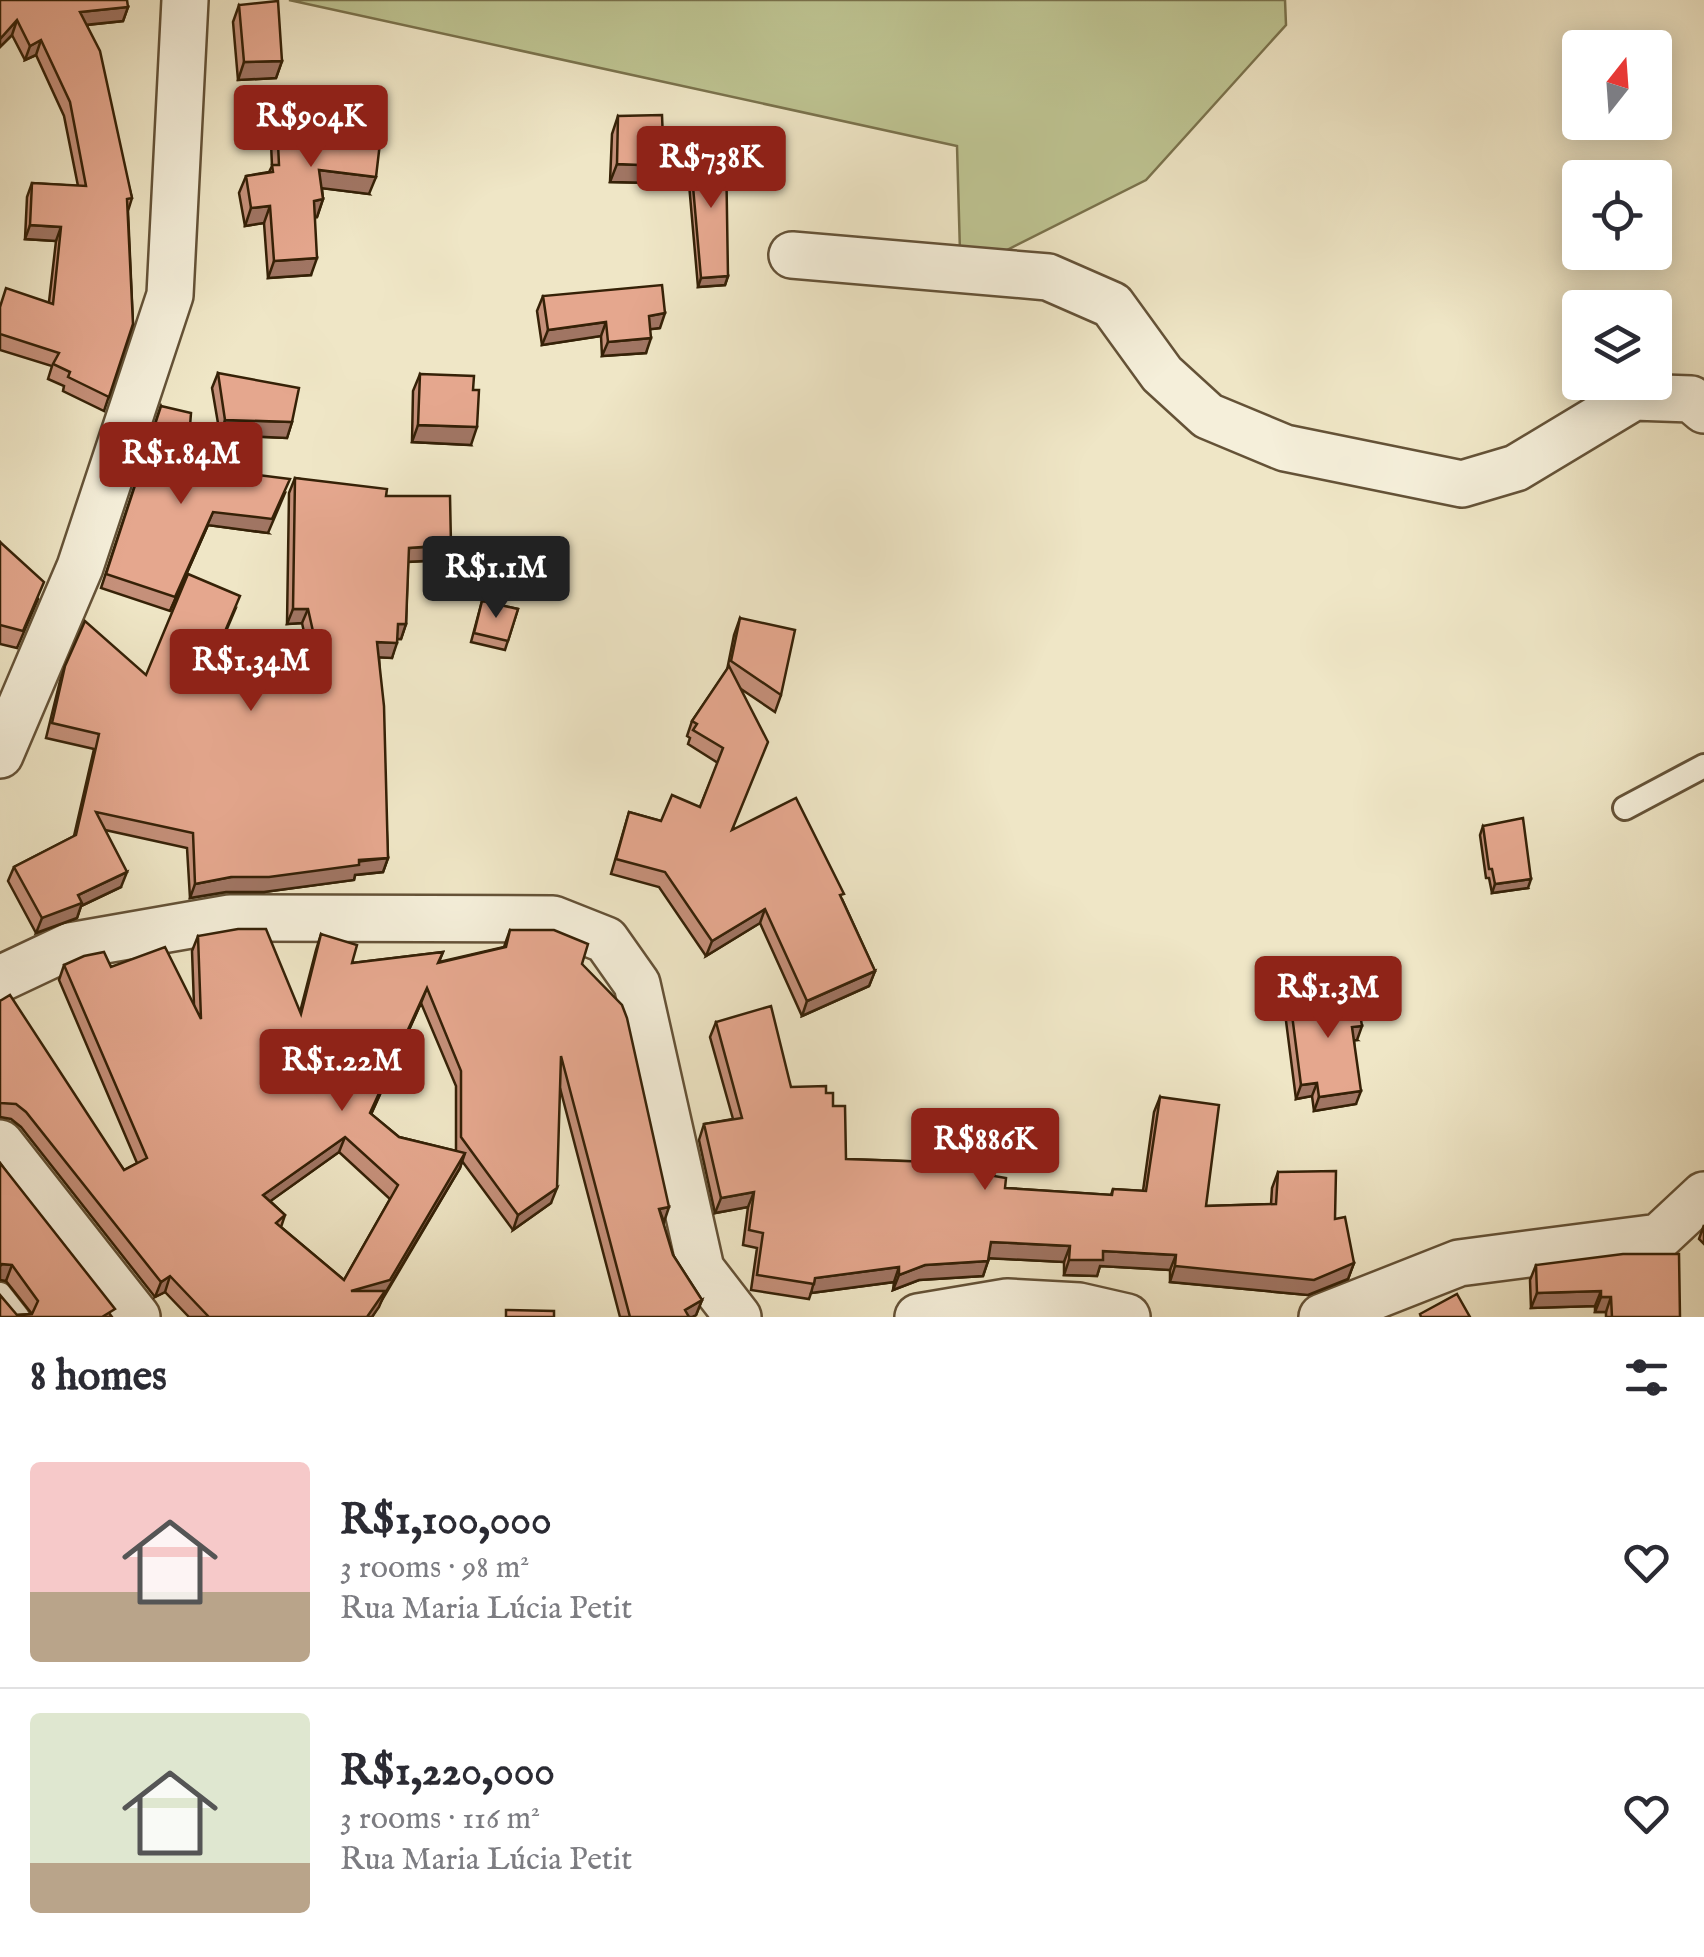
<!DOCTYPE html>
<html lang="en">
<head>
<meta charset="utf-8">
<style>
  :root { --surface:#fff; --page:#f2f2f3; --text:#2b2b33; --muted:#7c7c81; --line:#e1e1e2; --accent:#8f2418 }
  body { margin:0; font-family:"IM FELL English",serif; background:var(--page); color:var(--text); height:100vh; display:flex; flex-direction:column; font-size:38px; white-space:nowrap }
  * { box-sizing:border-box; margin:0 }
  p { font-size:32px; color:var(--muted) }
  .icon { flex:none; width:55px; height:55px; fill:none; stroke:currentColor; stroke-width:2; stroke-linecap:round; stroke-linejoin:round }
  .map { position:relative; height:1317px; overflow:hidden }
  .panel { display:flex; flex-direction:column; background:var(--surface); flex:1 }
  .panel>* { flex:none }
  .needle { width:65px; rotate:17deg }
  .tools { position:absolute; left:1562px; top:30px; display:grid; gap:20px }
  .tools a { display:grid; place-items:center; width:110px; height:110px; border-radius:10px; background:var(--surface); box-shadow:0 5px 25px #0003; font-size:50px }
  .price { position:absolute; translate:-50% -85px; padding:0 22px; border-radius:10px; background:var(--accent); color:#fff; font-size:32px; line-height:65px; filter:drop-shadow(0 2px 5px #0008) }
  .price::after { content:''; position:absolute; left:50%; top:60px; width:30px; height:22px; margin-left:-15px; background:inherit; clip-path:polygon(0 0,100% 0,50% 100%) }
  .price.current { background:#222; color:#fff }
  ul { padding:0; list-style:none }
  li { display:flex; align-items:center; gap:30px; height:250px; padding:0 30px }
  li+li { border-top:2px solid var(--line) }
  li span { display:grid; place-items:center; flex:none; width:280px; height:200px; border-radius:10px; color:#555 }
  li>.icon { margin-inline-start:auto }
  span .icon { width:120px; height:120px; fill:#fffc; stroke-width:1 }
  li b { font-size:42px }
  h2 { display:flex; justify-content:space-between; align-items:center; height:120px; padding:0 30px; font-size:42px }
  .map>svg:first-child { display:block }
  .green { fill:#bec492; stroke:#7a724c; stroke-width:2.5 }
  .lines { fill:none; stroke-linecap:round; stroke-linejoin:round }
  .service-casing { stroke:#645237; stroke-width:28 }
  .minor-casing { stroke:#645237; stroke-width:50 }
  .service { stroke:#f5efda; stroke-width:22 }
  .minor { stroke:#f5efda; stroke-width:45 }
  .wall { fill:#c5907a; stroke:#352107; stroke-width:2.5; fill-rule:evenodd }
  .shaded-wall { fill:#a07563; stroke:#352107; stroke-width:2.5 }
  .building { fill:#e5a78e; stroke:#352107; stroke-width:2.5; fill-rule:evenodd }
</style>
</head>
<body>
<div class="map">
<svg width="1704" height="1317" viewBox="0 0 1704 1317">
  <rect width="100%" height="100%" fill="#efe6c6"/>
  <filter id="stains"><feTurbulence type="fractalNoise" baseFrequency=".002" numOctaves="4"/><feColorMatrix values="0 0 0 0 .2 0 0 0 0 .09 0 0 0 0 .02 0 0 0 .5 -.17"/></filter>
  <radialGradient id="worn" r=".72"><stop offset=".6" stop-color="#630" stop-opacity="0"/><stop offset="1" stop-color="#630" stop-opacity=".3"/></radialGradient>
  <polygon class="green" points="289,0 1285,0 1286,25 1146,180 997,255 960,252 957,146"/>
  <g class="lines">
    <defs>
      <g id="service">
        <polyline points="1625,808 1704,766"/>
        <polyline points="0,1294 18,1317"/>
      </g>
      <g id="minor">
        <polyline points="792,255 1048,277 1112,305 1162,374 1208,416 1285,448 1462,484 1516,468 1634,397 1691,399 1704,410"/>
        <polyline points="0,755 80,567 170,295 185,0"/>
        <polyline points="0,979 70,946 230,918 553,919 606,940 637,984 701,1269 738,1317"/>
        <polyline points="0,1143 137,1317"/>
        <polyline points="918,1317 1007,1302 1079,1306 1127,1317"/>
        <polyline points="1322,1317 1459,1263 1659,1237 1704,1195"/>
      </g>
    </defs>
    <use href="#service" class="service-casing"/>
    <use href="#minor" class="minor-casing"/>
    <use href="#service" class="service"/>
    <use href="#minor" class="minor"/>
  </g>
  <g class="wall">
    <polygon points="0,0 128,7 123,21 87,25 132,198 128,211 133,324 104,411 63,391 64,386 48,379 52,366 0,350 0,305 49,302 56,241 25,239 27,197 32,183 78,186 64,116 36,55 25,60 12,35 0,47"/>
    <polygon points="239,5 282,61 276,78 238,80 233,22"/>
    <polygon points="276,102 369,194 322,188 323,199 317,217 315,217 311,275 268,278 264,223 245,226 239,193 246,176 269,172 272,166 270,120"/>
    <polygon points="618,116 664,166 657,183 610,182 612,134"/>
    <polygon points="690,152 728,276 725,285 698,287 687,161"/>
    <polygon points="543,296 660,328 650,329 646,353 602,356 601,336 542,345 537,311"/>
    <polygon points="218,373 292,422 287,438 220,435 212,388"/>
    <polygon points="420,374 471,445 412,442 413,391"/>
    <polygon points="161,406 187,466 268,533 208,525 170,611 101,588"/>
    <polygon points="295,478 386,496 446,560 408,562 406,624 401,639 397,639 392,658 379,657 388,858 383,872 355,875 354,880 264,892 226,892 190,898 187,848 105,830 121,887 81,906 77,918 36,933 8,881 14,867 74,836 94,749 46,738 60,681 65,666 146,675 235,610 202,688 304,685 307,677 314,677 302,623 287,624 289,493"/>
    <polygon points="0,542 38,599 17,648 0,644"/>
    <polygon points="482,601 518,609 505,650 471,642"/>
    <polygon points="740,618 781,695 775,712 741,689 733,830 842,899 875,971 869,986 802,1016 760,923 706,956 659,887 611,874 629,812 661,821 700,807 718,763 688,744 690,738 687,736 692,721 727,670 734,635"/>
    <polygon points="1483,826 1528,888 1492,893 1489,878 1486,878 1480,835"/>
    <path d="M510 930 582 964 673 1255 702 1300 696 1315 692 1317H620L560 1088 551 1203 513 1230 462 1161 460 1168 372 1317H189L165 1292 155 1297 21 1127 11 1119 0 1117V1001L124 1170 137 1163 59 980 64 965 111 967 194 1005 192 951 198 936 300 1012 316 950 321 934 352 963 443 952 439 962 504 947ZM421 1003 456 1086V1151L399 1137 371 1114ZM339 1152 390 1199 344 1280 281 1227 285 1215 270 1201Z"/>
    <polygon points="1298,997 1357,1040 1354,1040 1356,1104 1314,1111 1312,1096 1296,1099 1286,1021 1291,1007 1295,1007"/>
    <polygon points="716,1022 791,1087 826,1093 833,1106 846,1159 932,1162 933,1158 994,1176 1005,1188 1111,1195 1113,1189 1143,1191 1154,1112 1160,1097 1206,1206 1271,1204 1272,1188 1278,1172 1335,1219 1354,1263 1348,1279 1308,1295 1170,1282 1170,1270 1100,1266 1097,1276 1064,1275 1064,1262 989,1258 983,1276 919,1280 893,1290 894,1282 811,1293 809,1299 751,1290 757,1248 743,1245 748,1207 715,1213 699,1140 704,1124 733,1119 710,1037"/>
    <polygon points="0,1163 112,1317 17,1315 32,1314 6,1281"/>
    <polygon points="1704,1225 1704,1244 1699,1239"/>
    <polygon points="1536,1265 1680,1317 1606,1317 1606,1312 1595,1312 1595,1306 1531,1308 1530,1280"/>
  </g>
  <g class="shaded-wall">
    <polygon points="128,7 123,21 75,26 80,12"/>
    <polygon points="17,20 12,35 0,47 0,39"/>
    <polygon points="41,40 36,55 25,60 30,46"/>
    <polygon points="282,61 276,78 238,80 244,62"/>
    <polygon points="617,164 664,166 657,183 610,182"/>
    <polygon points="319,170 376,177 369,194 312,187"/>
    <polygon points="323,199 317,217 308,218 314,201"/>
    <polygon points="270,206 264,223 245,226 251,208"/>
    <polygon points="30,225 61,227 56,241 25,239"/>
    <polygon points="317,258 311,275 268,278 274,261"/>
    <polygon points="728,276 725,285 698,287 701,278"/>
    <polygon points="665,313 660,328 644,330 649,316"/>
    <polygon points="606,322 601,336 542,345 548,330"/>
    <polygon points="651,338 646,353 602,356 608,342"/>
    <polygon points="225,420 292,422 287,438 220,435"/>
    <polygon points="418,425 477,427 471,445 412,442"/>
    <polygon points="285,493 268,533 208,525 170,611 213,512"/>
    <polygon points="451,545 446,560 404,562 409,548"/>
    <polygon points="293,609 308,609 302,623 287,624"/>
    <polygon points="398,624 406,624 401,639 392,639"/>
    <polygon points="377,642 397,643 392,658 372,657"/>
    <polygon points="388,858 383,872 355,875 354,880 264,892 226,892 190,898 195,884 231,877"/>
    <polygon points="127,872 121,887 81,906 77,918 36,933 42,918 78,895"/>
    <polygon points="1531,879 1528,888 1492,893 1495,884"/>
    <polygon points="765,909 760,923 706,956 712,941"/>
    <polygon points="875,971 869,986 802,1016 807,1001"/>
    <polygon points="427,988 421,1003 365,1128 370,1113"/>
    <polygon points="1362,1026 1357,1040 1347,1041 1352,1027"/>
    <polygon points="1317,1083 1312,1096 1296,1099 1301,1085"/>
    <polygon points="1361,1091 1356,1104 1314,1111 1319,1097"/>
    <polygon points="345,1137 339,1152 258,1210 263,1195"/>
    <polygon points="465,1153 460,1168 384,1295 379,1307 372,1317 367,1317 351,1291"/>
    <polygon points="557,1188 551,1203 513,1230 518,1215"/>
    <polygon points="754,1192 748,1207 715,1213 721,1198"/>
    <polygon points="669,1207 664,1222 659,1209"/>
    <polygon points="991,1242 1070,1246 1064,1262 985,1258"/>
    <polygon points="1103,1251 1176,1255 1170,1270 1100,1266 1097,1276 1064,1275 1069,1260"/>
    <polygon points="988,1261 983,1276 919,1280 893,1290 899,1275 925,1265"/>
    <polygon points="1354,1263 1348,1279 1308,1295 1170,1282 1175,1266"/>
    <polygon points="2,1264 12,1265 6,1281 0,1280 0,1266"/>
    <polygon points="899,1267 894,1282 811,1293 815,1278"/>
    <polygon points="170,1276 165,1292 155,1297 161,1282"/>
    <polygon points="1601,1291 1595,1306 1531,1308 1537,1293"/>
    <polygon points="1601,1297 1611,1297 1606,1312 1595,1312"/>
    <polygon points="702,1300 696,1315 692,1317 682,1317 685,1310"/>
  </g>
  <g class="building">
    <polygon points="0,0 127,0 128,7 80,12 100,51 132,198 127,199 133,324 109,397 68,377 70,372 53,364 59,353 0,334 0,307 6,288 53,304 61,227 30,225 32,183 86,186 70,102 41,40 30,46 17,20 0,39"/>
    <polygon points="278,1 282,61 244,62 239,5"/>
    <polygon points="276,102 383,117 376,177 319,170 323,199 314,201 317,258 274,261 270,206 251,208 246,176 273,172 272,165 279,165"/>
    <polygon points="662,115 664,166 617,164 618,116"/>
    <polygon points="726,151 728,276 701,278 690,152"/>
    <polygon points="662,285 665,313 649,316 651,338 608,342 606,322 548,330 543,296"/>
    <polygon points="218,373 299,388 292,422 225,420"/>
    <polygon points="420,374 474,376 473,390 479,390 477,427 418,425"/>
    <polygon points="161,406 191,413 187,466 290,479 272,519 213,512 175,597 106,574"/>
    <polygon points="295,478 387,489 386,496 450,496 451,545 409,548 406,624 398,624 397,643 377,642 384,706 388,858 359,860 359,865 269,877 231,877 195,884 193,833 96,812 127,872 78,895 82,903 42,918 14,867 76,835 99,734 52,723 65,666 85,621 146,675 188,574 240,596 201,688 307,685 307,677 323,676 308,609 293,609"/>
    <polygon points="0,542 44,582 23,631 0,625"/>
    <polygon points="482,601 518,609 508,641 474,633"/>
    <polygon points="740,618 795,630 781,695 731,661"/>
    <polygon points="729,666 768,742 732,830 796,798 844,894 840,895 875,971 807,1001 765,909 712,941 665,872 616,859 629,812 661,821 672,795 700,807 723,748 693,730 697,724 692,721"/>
    <polygon points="1523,818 1531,879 1495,884 1492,869 1489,869 1483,826"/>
    <path d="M238 929H266L301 1014 321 934 357 945 352 963 443 952 438 963 506 947 510 930H554L588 944 582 964 622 1005 627 1018 669 1207 659 1209 673 1255 702 1300 685 1310 689 1317H630L561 1056 557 1188 518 1215 461 1137V1071L427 988 370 1113 399 1137 465 1153 390 1280 351 1291H385L367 1317H209L170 1276 161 1282 26 1112 16 1104 0 1103V1001L10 995 124 1170 147 1158 64 965 84 956 104 952 111 967 165 947 201 1019 198 936ZM345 1137 398 1185 344 1280 276 1223 285 1215 263 1195Z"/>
    <polygon points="1356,989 1362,1026 1352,1027 1361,1091 1319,1097 1317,1083 1301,1085 1291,1007 1300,1006 1298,997"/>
    <polygon points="771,1006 791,1087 826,1086 826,1093 833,1093 833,1106 845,1106 846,1159 933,1162 933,1158 995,1166 994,1176 1006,1178 1005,1188 1112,1195 1113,1189 1146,1191 1160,1097 1219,1105 1206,1206 1276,1204 1278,1172 1336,1171 1335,1219 1345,1217 1354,1263 1314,1280 1175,1266 1176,1255 1103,1251 1103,1260 1069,1260 1070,1246 991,1242 988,1261 925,1265 899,1275 899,1267 815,1278 814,1284 757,1275 763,1233 749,1230 754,1192 721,1198 704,1124 742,1118 716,1022"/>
    <polygon points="0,1163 115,1309 102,1317 0,1317 0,1295 17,1315 32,1314 38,1301 12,1265 2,1264 0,1266"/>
    <polygon points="1623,1254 1679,1254 1680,1317 1612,1317 1611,1297 1601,1297 1601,1291 1537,1293 1536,1265"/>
    <polygon points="1457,1294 1470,1317 1421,1317 1420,1314"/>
    <polygon points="506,1310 554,1311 554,1317 506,1317"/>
  </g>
  <rect width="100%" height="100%" filter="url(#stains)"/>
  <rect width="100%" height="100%" fill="url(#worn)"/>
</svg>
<div class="tools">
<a><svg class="needle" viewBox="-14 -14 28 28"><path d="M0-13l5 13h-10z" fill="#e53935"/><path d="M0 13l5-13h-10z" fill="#7c7c81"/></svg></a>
<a><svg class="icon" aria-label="locate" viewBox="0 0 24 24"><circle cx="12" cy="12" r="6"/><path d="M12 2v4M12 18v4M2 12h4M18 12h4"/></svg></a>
<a><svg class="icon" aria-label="layers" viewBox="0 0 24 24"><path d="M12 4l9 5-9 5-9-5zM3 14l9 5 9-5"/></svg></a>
</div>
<b class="price" style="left:311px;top:170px">R$904K</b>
<b class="price" style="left:711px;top:211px">R$738K</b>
<b class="price" style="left:181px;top:507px">R$1.84M</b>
<b class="price current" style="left:496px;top:621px">R$1.1M</b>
<b class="price" style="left:251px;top:714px">R$1.34M</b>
<b class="price" style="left:1328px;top:1041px">R$1.3M</b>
<b class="price" style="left:342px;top:1114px">R$1.22M</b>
<b class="price" style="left:985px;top:1193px">R$886K</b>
</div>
<section class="panel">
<h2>8 homes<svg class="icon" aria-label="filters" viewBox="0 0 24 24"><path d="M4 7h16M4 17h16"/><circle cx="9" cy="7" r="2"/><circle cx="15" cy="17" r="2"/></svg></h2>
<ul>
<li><span style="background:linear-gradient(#f6c9c9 65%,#b9a48a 0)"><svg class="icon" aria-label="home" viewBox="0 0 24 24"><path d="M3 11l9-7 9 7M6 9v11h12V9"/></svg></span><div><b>R$1,100,000</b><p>3 rooms · 98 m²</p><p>Rua Maria Lúcia Petit</p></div><svg class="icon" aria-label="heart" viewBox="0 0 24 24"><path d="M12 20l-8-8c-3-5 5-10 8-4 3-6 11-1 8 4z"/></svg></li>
<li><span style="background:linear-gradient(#dfe7d0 75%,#b9a48a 0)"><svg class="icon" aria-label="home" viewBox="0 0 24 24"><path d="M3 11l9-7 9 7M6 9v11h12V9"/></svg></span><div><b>R$1,220,000</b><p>3 rooms · 116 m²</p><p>Rua Maria Lúcia Petit</p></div><svg class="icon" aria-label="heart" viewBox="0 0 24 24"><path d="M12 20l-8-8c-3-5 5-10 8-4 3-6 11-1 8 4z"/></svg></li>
</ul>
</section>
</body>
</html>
